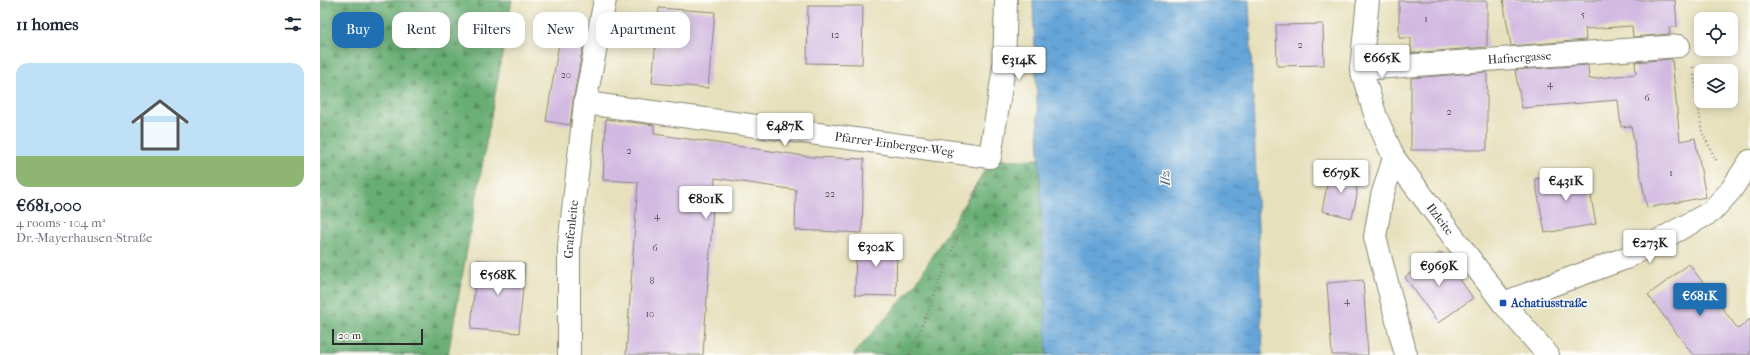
<!DOCTYPE html>
<html lang="en">
<head>
<meta charset="utf-8">
<style>
  :root { --surface:#fff; --page:#f6f6f7; --text:#1f2937; --muted:#747a83; --accent:#1f6fb2 }
  body { margin:0; font-family:"IM FELL French Canon",serif; background:var(--page); color:var(--text); height:100vh; display:flex; flex-direction:column; font-size:15px; white-space:nowrap }
  * { box-sizing:border-box; margin:0 }
  p { font-size:13px; color:var(--muted) }
  .icon { flex:none; width:22px; height:22px; fill:none; stroke:currentColor; stroke-width:2; stroke-linecap:round; stroke-linejoin:round }
  .map { position:relative; flex:1; overflow:hidden }
  .details { display:flex; flex-direction:column; background:var(--surface); width:320px }
  .details>* { flex:none }
  .top-card { position:absolute; left:12px; top:12px; width:380px; height:36px; display:flex; gap:8px }
  .buttons { position:absolute; left:1374px; top:12px; display:grid; gap:8px }
  .buttons a { display:grid; place-items:center; width:44px; height:44px; border-radius:8px; background:var(--surface); box-shadow:0 2px 10px #0003; font-size:20px }
  .scale { position:absolute; left:12px; bottom:10px; width:91px; box-sizing:border-box; padding-left:4px; border:2px solid #2b2b2b; border-top:0; font-size:11px; line-height:14px; white-space:nowrap; color:#2b2b2b; -webkit-text-stroke:3px #fdfcf7; paint-order:stroke }
  .price { position:absolute; translate:-50% -34px; padding:0 9px; border-radius:4px; background:#fff; color:#222; font-size:13px; line-height:26px; filter:drop-shadow(0 1px 2px #0008) }
  .price::after { content:''; position:absolute; left:50%; top:24px; width:12px; height:9px; margin-left:-6px; background:inherit; clip-path:polygon(0 0,100% 0,50% 100%) }
  .price.on { background:var(--accent); color:#fff }
  ul { padding:0; list-style:none }
  li { display:grid; align-content:center; gap:8px; height:212px; padding:0 16px }
  li span { display:grid; place-items:center; height:124px; border-radius:12px; color:#555 }
  li>.icon { margin-inline-start:auto }
  span .icon { width:72px; height:72px; fill:#fffc; stroke-width:1 }
  li b { font-size:17px }
  h2 { display:flex; justify-content:space-between; align-items:center; height:48px; padding:0 16px; font-size:17px }
  .pill { padding:0 14px; border-radius:12px; background:var(--surface); box-shadow:0 2px 10px #0003; font-size:14px; line-height:36px }
  .pill.on { background:var(--accent); color:#fff }
  main { display:flex; flex:1; min-height:0 }
  .map>svg:first-child { display:block }
  .forest { fill:url(#forest-firs); stroke:#4a6c4f }
  .water { fill:url(#water-ripples); stroke:#486882 }
  .building { fill:#d2b9e1 }
  .lines { fill:none; stroke-linecap:round; stroke-linejoin:round }
  .minor-casing { stroke:#888674; stroke-width:24 }
  .path { stroke:#888674; stroke-width:2.5; stroke-dasharray:1 3; stroke-linecap:butt }
  .minor { stroke:#fff; stroke-width:22 }
  .transit-dot { fill:#1a4fb4; stroke:#fdfcf7; stroke-width:1.5 }
  .labels { text-anchor:middle; dominant-baseline:central; stroke-width:3; stroke-linejoin:round; paint-order:stroke }
  .number-label { font-size:10px; fill:#554e58 }
  .street-label { font-size:12px; fill:#2b2b2b; stroke:#fdfcf7 }
  .transit-label { font-size:12px; font-weight:bold; fill:#164399; stroke:#fdfcf7; text-anchor:start }
  .water-label { font-size:13px; font-style:italic; fill:#435c70; stroke:#fdfcf7 }
</style>
</head>
<body>
<main>
<section class="details">
<h2>11 homes<svg class="icon" aria-label="filters" viewBox="0 0 24 24"><path d="M4 7h16M4 17h16"/><circle cx="9" cy="7" r="2"/><circle cx="15" cy="17" r="2"/></svg></h2>
<ul>
<li><span style="background:linear-gradient(#bfe0f5 75%,#8fb573 0)"><svg class="icon" aria-label="home" viewBox="0 0 24 24"><path d="M3 11l9-7 9 7M6 9v11h12V9"/></svg></span><div><b>€681,000</b><p>4 rooms · 104 m²</p><p>Dr.-Mayerhausen-Straße</p></div></li>
</ul>
</section>
<div class="map">
<svg width="1430" height="355" viewBox="0 0 1430 355">
  <defs>
    <pattern id="forest-firs" width="22" height="20" patternUnits="userSpaceOnUse"><rect width="22" height="20" fill="#68ad73"/><path d="M5 1l3.5 6h-7zM16 11l3.5 6h-7z" fill="#568d5f"/></pattern>
    <pattern id="water-ripples" width="26" height="14" patternUnits="userSpaceOnUse"><rect width="26" height="14" fill="#66a5d8"/><path d="M2 4q2-2 4 0t4 0M15 11q2-2 4 0t4 0" fill="none" stroke="#5487af"/></pattern>
  </defs>
  <rect width="100%" height="100%" fill="#fdfcf7"/>
  <filter id="ink" filterUnits="userSpaceOnUse"><feTurbulence type="fractalNoise" baseFrequency=".025" numOctaves="2"/><feDisplacementMap in="SourceGraphic" scale="8" xChannelSelector="R" yChannelSelector="G"/><feConvolveMatrix kernelMatrix="1 2 1 2 8 2 1 2 1" color-interpolation-filters="sRGB"/></filter>
  <filter id="wash" filterUnits="userSpaceOnUse"><feTurbulence type="fractalNoise" baseFrequency=".012" numOctaves="4" result="noise"/><feDisplacementMap in="SourceGraphic" scale="16" xChannelSelector="R" yChannelSelector="G"/><feGaussianBlur stdDeviation="0.9" result="paint"/><feColorMatrix in="noise" values="0 0 0 0 0 0 0 0 0 0 0 0 0 0 0 0 0 1.4 0 .05"/><feComposite in="paint" operator="in"/></filter>
  <g filter="url(#wash)">
    <rect width="100%" height="100%" fill="#e6e0bc"/>
    <g class="forest">
      <polygon points="0,0 192,0 128,355 0,355"/>
      <polygon points="727,159 730,355 533,355 595,285 671,160"/>
    </g>
    <polygon class="water" points="713,0 929,0 943,355 727,355"/>
    <g id="blocks">
      <g class="building">
        <polygon points="1183,0 1355,0 1357,27 1349,27 1350,34 1313,37 1312,26 1265,29 1266,40 1191,46"/>
        <polygon points="1079,1 1167,1 1167,47 1091,53 1091,38 1079,38"/>
        <polygon points="488,6 543,6 542,64 487,63"/>
        <polygon points="339,8 395,12 388,88 332,83"/>
        <polygon points="1003,24 1004,65 957,66 956,25"/>
        <polygon points="242,25 266,29 253,101 250,125 226,121"/>
        <polygon points="1352,59 1360,141 1375,138 1386,197 1327,208 1311,126 1301,127 1298,100 1202,108 1195,70 1268,65 1269,79 1316,74 1315,62"/>
        <polygon points="1167,72 1167,150 1091,150 1091,78"/>
        <polygon points="286,119 334,125 334,134 492,157 544,159 542,233 475,230 476,190 395,178 383,355 306,355 318,182 283,180"/>
        <polygon points="1010,170 1036,176 1037,195 1032,218 1002,211"/>
        <polygon points="1266,170 1276,224 1225,233 1215,179"/>
        <polygon points="536,241 577,241 576,296 535,295"/>
        <polygon points="1121,252 1153,298 1118,323 1085,277"/>
        <polygon points="157,260 205,264 199,333 151,329"/>
        <polygon points="1369,264 1418,329 1430,319 1430,355 1373,355 1328,295"/>
        <polygon points="1043,280 1048,355 1012,355 1007,283"/>
      </g>
    </g>
  </g>
  <g filter="url(#ink)">
    <use href="#blocks" fill-opacity="0" stroke="#888674" stroke-width="1"/>
    <g class="lines">
      <defs>
        <g id="minor">
          <path id="s1" d="M1048 0 1041 69 1056 117 1074 158 1183 303 1228 355"/>
          <path id="s2" d="M1041 69 1359 46"/>
          <path id="s3" d="M265 103 670 157 684 67 686 0"/>
          <polyline points="1074,158 1062,196 1055,237 1086,355"/>
          <polyline points="1183,303 1306,258 1391,212 1411,190 1430,161"/>
          <path id="s4" d="M249 355V246L265 103 285 0"/>
        </g>
      </defs>
      <use href="#minor" class="minor-casing"/>
      <g class="path">
        <polyline points="1373,67 1382,132 1397,162"/>
        <polyline points="590,355 660,182"/>
      </g>
      <use href="#minor" class="minor"/>
    </g>
  </g>
  <rect class="transit-dot" x="1179" y="299" width="8" height="8" rx="2"/>
  <g class="labels">
    <g class="number-label">
      <text x="1263" y="15">5</text>
      <text x="1106" y="19">1</text>
      <text x="515" y="35">12</text>
      <text x="980" y="45">2</text>
      <text x="246" y="75">20</text>
      <text x="1230" y="84">4</text>
      <text x="1327" y="98">6</text>
      <text x="1129" y="112">2</text>
      <text x="309" y="151">2</text>
      <text x="1351" y="173">1</text>
      <text x="510" y="194">22</text>
      <text x="337" y="216">4</text>
      <text x="335" y="248">6</text>
      <text x="332" y="281">8</text>
      <text x="1027" y="301">4</text>
      <text x="330" y="314">10</text>
    </g>
    <g class="street-label">
      <text stroke="none"><textPath href="#s2" startOffset="159">Hafnergasse</textPath></text>
      <text stroke="none"><textPath href="#s3" startOffset="312">Pfarrer-Einberger-Weg</textPath></text>
      <text stroke="none"><textPath href="#s1" startOffset="241">Ilzleite</textPath></text>
      <text stroke="none"><textPath href="#s4" startOffset="126">Grafenleite</textPath></text>
    </g>
    <g class="transit-label">
      <text x="1191" y="303">Achatiusstraße</text>
    </g>
    <g class="water-label">
      <text transform="translate(845 178) rotate(-91)">Ilz</text>
    </g>
  </g>
</svg>
<div class="buttons">
<a><svg class="icon" aria-label="locate" viewBox="0 0 24 24"><circle cx="12" cy="12" r="6"/><path d="M12 2v4M12 18v4M2 12h4M18 12h4"/></svg></a>
<a><svg class="icon" aria-label="layers" viewBox="0 0 24 24"><path d="M12 4l9 5-9 5-9-5zM3 14l9 5 9-5"/></svg></a>
</div>
<div class="scale">20 m</div>
<b class="price" style="left:1062px;top:79px">€665K</b>
<b class="price" style="left:699px;top:81px">€314K</b>
<b class="price" style="left:465px;top:147px">€487K</b>
<b class="price" style="left:1021px;top:194px">€679K</b>
<b class="price" style="left:1246px;top:202px">€431K</b>
<b class="price" style="left:386px;top:220px">€801K</b>
<b class="price" style="left:1330px;top:264px">€273K</b>
<b class="price" style="left:556px;top:268px">€302K</b>
<b class="price" style="left:1119px;top:287px">€969K</b>
<b class="price" style="left:178px;top:296px">€568K</b>
<b class="price on" style="left:1380px;top:317px">€681K</b>
<div class="top-card">
<a class="pill on">Buy</a>
<a class="pill">Rent</a>
<a class="pill">Filters</a>
<a class="pill">New</a>
<a class="pill">Apartment</a>
</div>
</div>
</main>
</body>
</html>
